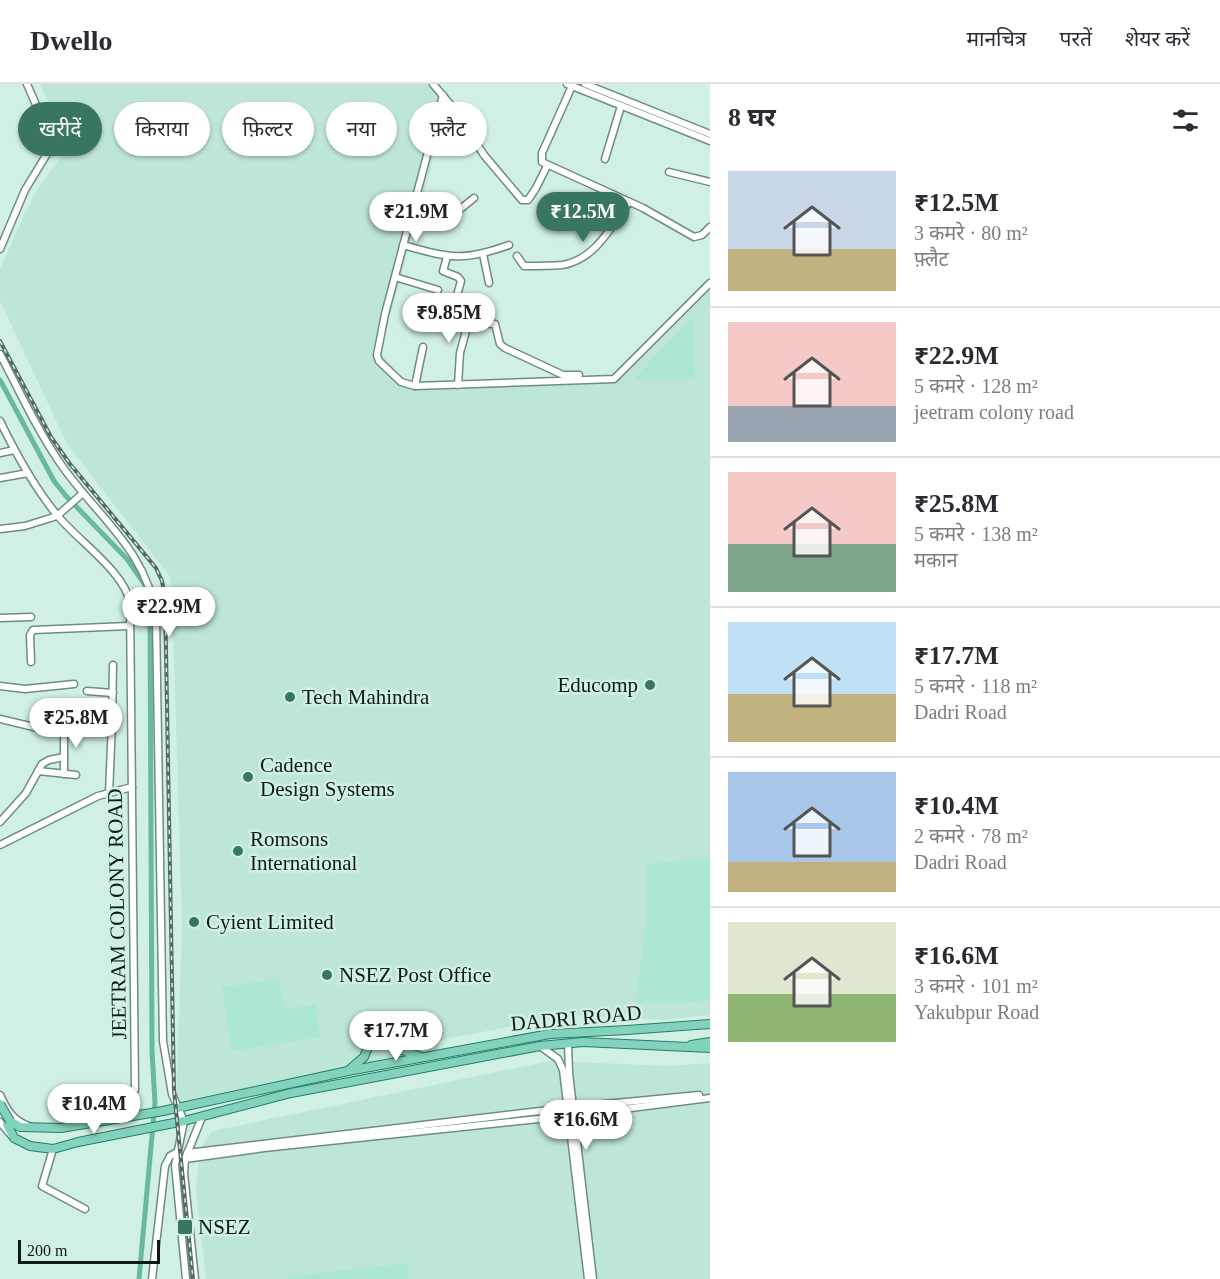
<!DOCTYPE html>
<html lang="hi">
<head>
<meta charset="utf-8">
<style>
  :root { --surface:#fff; --page:#f2f2f3; --text:#2b2b33; --muted:#7c7c81; --line:#e1e1e2; --accent:#387662 }
  body { margin:0; font-family:"Times New Roman","Noto Sans Devanagari",serif; background:var(--page); color:var(--text); height:100vh; display:flex; flex-direction:column; font-size:22px; white-space:nowrap }
  * { box-sizing:border-box; margin:0 }
  p { font-size:20px; color:var(--muted) }
  .icon { flex:none; width:33px; height:33px; fill:none; stroke:currentColor; stroke-width:2; stroke-linecap:round; stroke-linejoin:round }
  .map { position:relative; flex:1; overflow:hidden }
  .drawer { display:flex; flex-direction:column; background:var(--surface); width:510px }
  .drawer>* { flex:none }
  .guide { position:absolute; left:18px; top:18px; width:570px; height:54px; display:flex; gap:12px }
  .scale { position:absolute; left:18px; bottom:15px; width:142px; box-sizing:border-box; padding-left:6px; border:3px solid #0f1a16; border-top:0; font-size:16px; line-height:21px; white-space:nowrap; color:#0f1a16; -webkit-text-stroke:4px #d1f0e4; paint-order:stroke }
  .price { position:absolute; translate:-50% -51px; padding:0 14px; border-radius:21px; background:#fff; color:#222; font-size:20px; line-height:39px; filter:drop-shadow(0 2px 3px #0008) }
  .price::after { content:''; position:absolute; left:50%; top:36px; width:18px; height:14px; margin-left:-9px; background:inherit; clip-path:polygon(0 0,100% 0,50% 100%) }
  .price.on { background:var(--accent); color:#fff }
  ul { padding:0; list-style:none }
  li { display:flex; align-items:center; gap:18px; height:150px; padding:0 18px }
  li+li { border-top:2px solid var(--line) }
  li span { display:grid; place-items:center; flex:none; width:168px; height:120px; border-radius:0px; color:#555 }
  li>.icon { margin-inline-start:auto }
  span .icon { width:72px; height:72px; fill:#fffc; stroke-width:1 }
  li b { font-size:26px }
  h2 { display:flex; justify-content:space-between; align-items:center; height:72px; padding:0 18px; font-size:26px }
  .tag { padding:0 21px; border-radius:27px; background:var(--surface); box-shadow:0 2px 4px #0004; font-size:21px; line-height:54px }
  .tag.on { background:var(--accent); color:#fff }
  header { display:flex; align-items:center; gap:36px; box-sizing:border-box; height:84px; padding:0 30px; background:var(--surface); border-bottom:2px solid var(--line) }
  header strong { font-size:28px }
  nav { display:flex; gap:33px; margin-inline-start:auto; font-size:21px }
  main { display:flex; flex:1; min-height:0 }
  .map>svg:first-child { display:block }
  .built { fill:#bee6d7 }
  .green { fill:#abe7d2 }
  .lines { fill:none; stroke-linecap:round; stroke-linejoin:round }
  .canal { stroke:#68b99f; stroke-width:5 }
  .minor-casing { stroke:#708c82; stroke-width:9 }
  .major-casing { stroke:#257e66; stroke-width:10 }
  .minor { stroke:#fff; stroke-width:6 }
  .major { stroke:#83d2bd; stroke-width:8 }
  .rail-casing { stroke:#566962; stroke-width:4 }
  .rail { stroke:#d1f0e4; stroke-width:1.5; stroke-dasharray:4.5; stroke-linecap:butt }
  .major-bridge-casing { stroke:#257e66; stroke-width:10; stroke-linecap:butt }
  .major-bridge { stroke:#83d2bd; stroke-width:8 }
  .poi-dot { fill:#387662; stroke:#d1f0e4; stroke-width:2 }
  .labels { text-anchor:middle; dominant-baseline:central; stroke-width:5; stroke-linejoin:round; paint-order:stroke }
  .poi-label { font-size:21px; fill:#0f1a16; stroke:#d1f0e4; text-anchor:start }
  .street-label { font-size:21px; fill:#0f1a16; stroke:#d1f0e4 }
</style>
</head>
<body>
<header>
<strong>Dwello</strong>
<nav><a>मानचित्र</a><a>परतें</a><a>शेयर करें</a></nav>
</header>
<main>
<div class="map">
<svg width="710" height="1195" viewBox="0 0 710 1195">
  <rect width="100%" height="100%" fill="#d1f0e4"/>
  <g class="built">
    <polygon points="40,0 438,0 450,14 380,269 413,306 616,295 710,199 710,931 662,936 573,931 440,956 437,967 176,1018 182,842 172,505 169,491 67,360 0,217 0,185 15,151 36,107 68,64"/>
    <polygon points="550,977 669,982 710,979 710,1195 206,1195 196,1106 198,1082 204,1058 212,1047"/>
  </g>
  <g class="green">
    <polygon points="693,232 695,295 633,296"/>
    <polygon points="710,774 710,916 686,919 636,919 647,829 646,780"/>
    <polygon points="279,895 284,925 315,921 320,953 232,967 222,903"/>
    <polygon points="407,1179 409,1195 286,1195 285,1193"/>
  </g>
  <g class="lines">
    <polyline class="canal" points="0,296 54,397 66,412 127,475 145,501 150,530 152,967 155,1019 139,1195"/>
    <defs>
      <g id="minor">
        <polyline points="433,0 454,25 484,71 522,116 528,116 536,104 547,82"/>
        <polyline points="567,0 710,57"/>
        <polyline points="585,0 710,50"/>
        <polyline points="572,2 542,69 542,78 643,124 694,153 702,151 710,143"/>
        <polyline points="443,11 385,230 377,271 379,277 401,298 415,302 614,295 710,199"/>
        <polyline points="605,75 621,22"/>
        <polyline points="669,88 710,98"/>
        <polyline points="412,128 447,139 453,131 474,114"/>
        <path d="M403 161C450 174 462 178 509 161"/>
        <polyline points="0,165 25,106 53,60 27,0"/>
        <polyline points="483,170 489,199"/>
        <path d="M517 172 524 182C537 182 550 182 562 181 595 176 611 143 629 118"/>
        <polyline points="447,173 443,187 458,193 461,197 450,236"/>
        <polyline points="395,193 438,206"/>
        <polyline points="468,239 495,240 500,260 505,264 563,291 579,291"/>
        <path d="M0 270C19 306 37 346 60 379 96 432 147 465 156 533L163 957 172 1010 184 1037 175 1081 186 1195"/>
        <polyline points="458,301 460,269 472,225"/>
        <polyline points="415,302 423,263"/>
        <path d="M0 337C16 370 34 403 57 431 77 456 125 488 130 519L135 1006 126 1008 121 1014 124 1033"/>
        <polyline points="0,369 14,366"/>
        <polyline points="0,394 28,389"/>
        <polyline points="0,445 25,442 57,432 83,409"/>
        <polyline points="0,534 31,533"/>
        <polyline points="31,578 30,551 33,546 129,542"/>
        <polyline points="0,602 25,605 74,600"/>
        <polyline points="87,607 113,609"/>
        <polyline points="0,635 38,644 112,638 109,710"/>
        <polyline points="112,638 113,581"/>
        <polyline points="64,641 64,690"/>
        <polyline points="38,687 76,691"/>
        <polyline points="0,738 26,709 42,680 49,676 64,673"/>
        <polyline points="0,761 98,712 132,703"/>
        <polyline points="568,959 569,989 593,1195"/>
        <polyline points="540,962 558,975 563,986 588,1195"/>
        <path d="M0 1011C7 1026 13 1037 29 1042"/>
        <polyline points="0,1038 11,1051"/>
        <polyline points="53,1065 42,1102 85,1125"/>
        <polyline points="187,1069 574,1023 699,1011"/>
        <polyline points="185,1075 264,1064 576,1031 710,1014"/>
        <polyline points="152,1195 165,1082 170,1072 177,1068"/>
        <polyline points="195,1195 184,1089 185,1075 202,1033"/>
      </g>
      <g id="major">
        <polyline points="382,956 399,965 421,973"/>
        <polyline points="691,961 710,958"/>
        <polyline points="349,986 364,973 372,954"/>
        <polyline points="10,1037 20,1043 61,1044 163,1027 348,987 550,950 627,946 710,940"/>
        <polyline points="7,1040 14,1054 30,1062 53,1065 78,1058 184,1037 291,1009 540,962 583,958 710,964"/>
      </g>
    </defs>
    <use href="#minor" class="minor-casing"/>
    <use href="#major" class="major-casing"/>
    <use href="#minor" class="minor"/>
    <use href="#major" class="major"/>
    <defs>
      <polyline id="rail" points="0,257 51,353 70,380 156,484 162,497 165,512 174,1007 193,1195"/>
    </defs>
    <use href="#rail" class="rail-casing"/>
    <use href="#rail" class="rail"/>
    <defs>
      <polyline id="major-bridge" points="0,1020 10,1037"/>
    </defs>
    <use href="#major-bridge" class="major-bridge-casing"/>
    <use href="#major-bridge" class="major-bridge"/>
  </g>
  <g class="poi-dot">
    <circle cx="650" cy="601" r="6"/>
    <circle cx="290" cy="613" r="6"/>
    <circle cx="248" cy="693" r="6"/>
    <circle cx="238" cy="767" r="6"/>
    <circle cx="194" cy="838" r="6"/>
    <circle cx="327" cy="891" r="6"/>
    <rect x="177" y="1135" width="16" height="16" rx="3"/>
  </g>
  <g class="labels">
    <g class="poi-label">
      <text x="638" y="601" text-anchor="end">Educomp</text>
      <text x="302" y="613">Tech Mahindra</text>
      <text x="260" y="681">Cadence<tspan x="260" dy="24">Design Systems</tspan></text>
      <text x="250" y="755">Romsons<tspan x="250" dy="24">International</tspan></text>
      <text x="206" y="838">Cyient Limited</text>
      <text x="339" y="891">NSEZ Post Office</text>
      <text x="198" y="1143">NSEZ</text>
    </g>
    <g class="street-label">
      <text transform="translate(117 830) rotate(-91)">JEETRAM COLONY ROAD</text>
      <text transform="translate(576 934) rotate(-5)">DADRI ROAD</text>
    </g>
  </g>
</svg>
<div class="scale">200 m</div>
<b class="price" style="left:416px;top:159px">₹21.9M</b>
<b class="price on" style="left:583px;top:159px">₹12.5M</b>
<b class="price" style="left:449px;top:260px">₹9.85M</b>
<b class="price" style="left:169px;top:554px">₹22.9M</b>
<b class="price" style="left:76px;top:665px">₹25.8M</b>
<b class="price" style="left:396px;top:978px">₹17.7M</b>
<b class="price" style="left:94px;top:1051px">₹10.4M</b>
<b class="price" style="left:586px;top:1067px">₹16.6M</b>
<div class="guide">
<a class="tag on">खरीदें</a>
<a class="tag">किराया</a>
<a class="tag">फ़िल्टर</a>
<a class="tag">नया</a>
<a class="tag">फ़्लैट</a>
</div>
</div>
<section class="drawer">
<h2>8 घर<svg class="icon" aria-label="filters" viewBox="0 0 24 24"><path d="M4 7h16M4 17h16"/><circle cx="9" cy="7" r="2"/><circle cx="15" cy="17" r="2"/></svg></h2>
<ul>
<li><span style="background:linear-gradient(#c9d6e8 65%,#c2b280 0)"><svg class="icon" aria-label="home" viewBox="0 0 24 24"><path d="M3 11l9-7 9 7M6 9v11h12V9"/></svg></span><div><b>₹12.5M</b><p>3 कमरे · 80 m²</p><p>फ़्लैट</p></div></li>
<li><span style="background:linear-gradient(#f6c9c9 70%,#9aa5b1 0)"><svg class="icon" aria-label="home" viewBox="0 0 24 24"><path d="M3 11l9-7 9 7M6 9v11h12V9"/></svg></span><div><b>₹22.9M</b><p>5 कमरे · 128 m²</p><p>jeetram colony road</p></div></li>
<li><span style="background:linear-gradient(#f6c9c9 60%,#7fa58c 0)"><svg class="icon" aria-label="home" viewBox="0 0 24 24"><path d="M3 11l9-7 9 7M6 9v11h12V9"/></svg></span><div><b>₹25.8M</b><p>5 कमरे · 138 m²</p><p>मकान</p></div></li>
<li><span style="background:linear-gradient(#bfe0f5 60%,#c2b280 0)"><svg class="icon" aria-label="home" viewBox="0 0 24 24"><path d="M3 11l9-7 9 7M6 9v11h12V9"/></svg></span><div><b>₹17.7M</b><p>5 कमरे · 118 m²</p><p>Dadri Road</p></div></li>
<li><span style="background:linear-gradient(#a9c7e8 75%,#c2b280 0)"><svg class="icon" aria-label="home" viewBox="0 0 24 24"><path d="M3 11l9-7 9 7M6 9v11h12V9"/></svg></span><div><b>₹10.4M</b><p>2 कमरे · 78 m²</p><p>Dadri Road</p></div></li>
<li><span style="background:linear-gradient(#dfe7d0 60%,#8fb573 0)"><svg class="icon" aria-label="home" viewBox="0 0 24 24"><path d="M3 11l9-7 9 7M6 9v11h12V9"/></svg></span><div><b>₹16.6M</b><p>3 कमरे · 101 m²</p><p>Yakubpur Road</p></div></li>
</ul>
</section>
</main>
</body>
</html>
